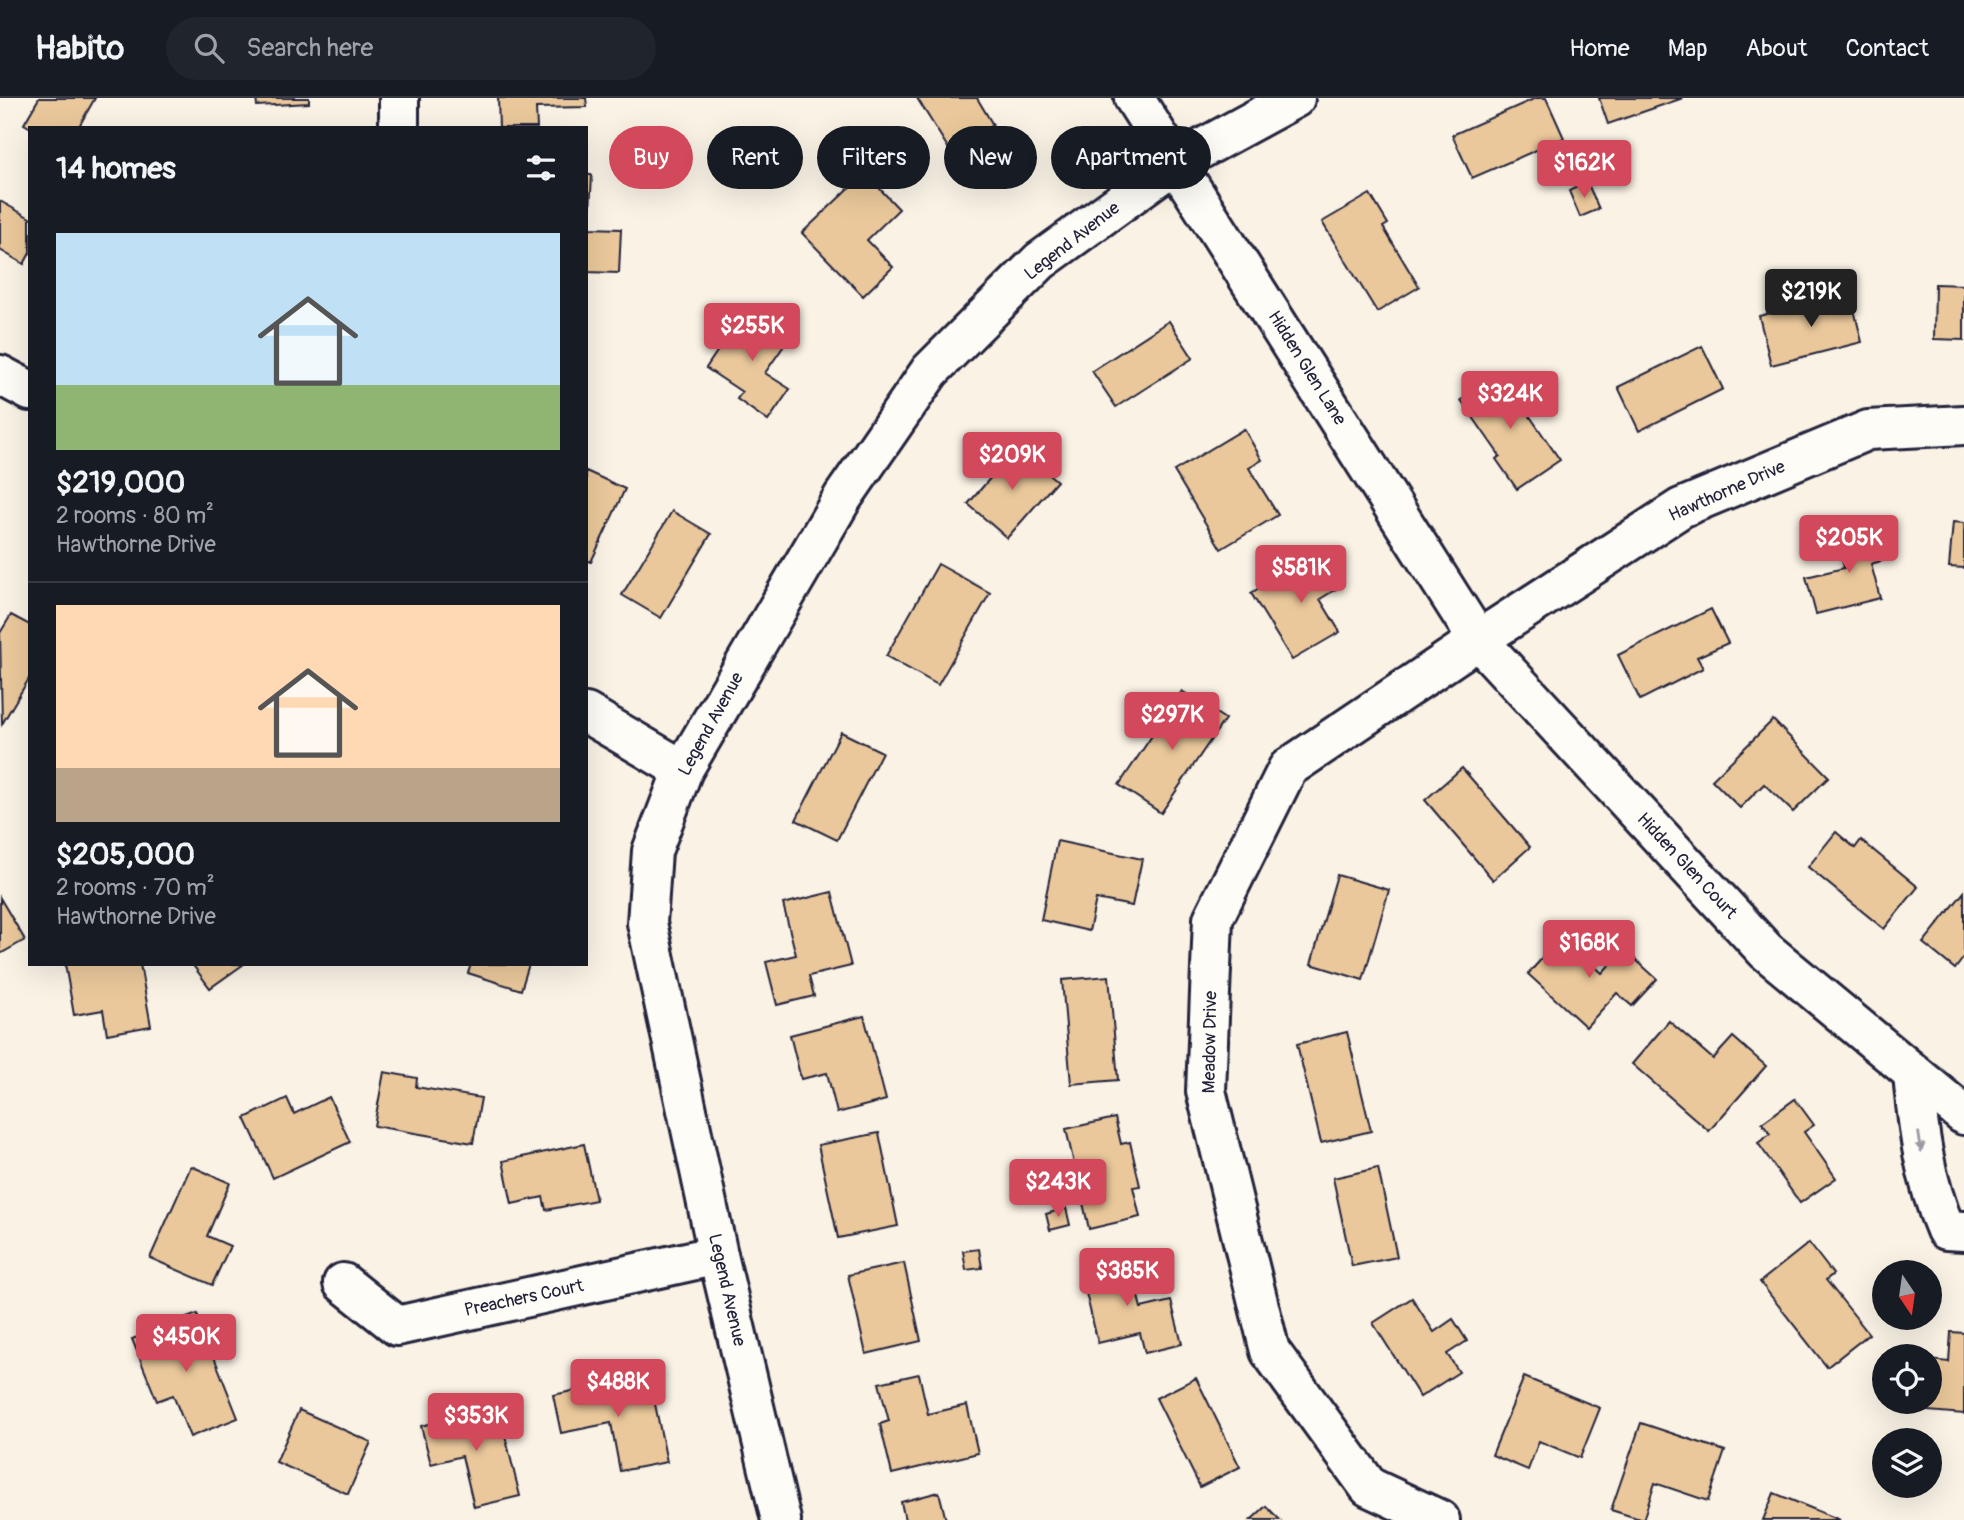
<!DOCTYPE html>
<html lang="en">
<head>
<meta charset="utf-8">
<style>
  :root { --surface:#171b24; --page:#20242c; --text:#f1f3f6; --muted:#9ea1a6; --line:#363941; --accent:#d1495b }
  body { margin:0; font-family:Pangolin,sans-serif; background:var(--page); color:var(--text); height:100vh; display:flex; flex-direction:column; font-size:26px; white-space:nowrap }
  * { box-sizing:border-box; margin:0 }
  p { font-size:23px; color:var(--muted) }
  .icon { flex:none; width:38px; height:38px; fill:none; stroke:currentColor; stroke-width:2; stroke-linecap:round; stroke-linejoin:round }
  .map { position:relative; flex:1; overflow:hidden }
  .details { position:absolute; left:28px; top:28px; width:560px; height:840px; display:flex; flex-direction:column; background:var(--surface); border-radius:0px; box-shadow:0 7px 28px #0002 }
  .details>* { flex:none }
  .hud { position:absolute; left:609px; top:28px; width:665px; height:63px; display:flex; gap:14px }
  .needle { width:46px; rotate:167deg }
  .fabs { position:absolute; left:1872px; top:1162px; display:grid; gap:14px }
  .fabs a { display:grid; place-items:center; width:70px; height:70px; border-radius:50%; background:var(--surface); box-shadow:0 7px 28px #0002; font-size:35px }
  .price { position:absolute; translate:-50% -60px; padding:0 16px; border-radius:7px; background:var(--accent); color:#fff; font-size:23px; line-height:46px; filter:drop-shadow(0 2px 4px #0008) }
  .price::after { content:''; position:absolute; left:50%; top:42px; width:21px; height:16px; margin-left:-10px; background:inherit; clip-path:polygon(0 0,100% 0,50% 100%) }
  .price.current { background:#222; color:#fff }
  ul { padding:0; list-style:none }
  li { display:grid; align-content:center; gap:14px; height:371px; padding:0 28px }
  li+li { border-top:2px solid var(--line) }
  li span { display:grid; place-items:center; height:217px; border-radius:0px; color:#555 }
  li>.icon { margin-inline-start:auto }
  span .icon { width:126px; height:126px; fill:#fffc; stroke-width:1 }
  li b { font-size:30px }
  h2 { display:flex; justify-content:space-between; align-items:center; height:84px; padding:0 28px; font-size:30px }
  .pill { padding:0 24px; border-radius:32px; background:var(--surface); box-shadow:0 7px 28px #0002; font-size:24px; line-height:63px }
  .pill.current { background:var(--accent); color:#fff }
  header { display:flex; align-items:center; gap:42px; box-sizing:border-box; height:98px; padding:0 35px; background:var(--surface); border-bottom:2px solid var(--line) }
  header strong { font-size:33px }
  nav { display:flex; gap:38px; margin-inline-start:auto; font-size:24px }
  .search { width:490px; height:63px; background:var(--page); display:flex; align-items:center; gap:18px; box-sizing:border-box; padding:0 24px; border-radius:38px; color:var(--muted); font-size:26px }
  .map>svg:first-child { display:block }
  .building { fill:#eac89b; stroke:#22223b; stroke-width:2 }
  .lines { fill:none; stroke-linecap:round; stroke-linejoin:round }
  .minor-casing { stroke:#22223b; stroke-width:44 }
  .minor { stroke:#fdfcf7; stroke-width:38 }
  .oneway { fill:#9a9aa2 }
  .labels { text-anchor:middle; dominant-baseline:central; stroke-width:7; stroke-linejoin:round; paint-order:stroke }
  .street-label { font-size:18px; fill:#22223b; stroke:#fdfcf7 }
</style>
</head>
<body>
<header>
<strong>Habito</strong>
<div class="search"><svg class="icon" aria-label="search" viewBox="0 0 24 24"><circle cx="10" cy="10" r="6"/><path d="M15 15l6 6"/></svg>Search here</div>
<nav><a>Home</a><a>Map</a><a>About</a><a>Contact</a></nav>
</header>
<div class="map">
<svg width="1964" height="1422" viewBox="0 0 1964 1422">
  <rect width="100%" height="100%" fill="#f9f2e5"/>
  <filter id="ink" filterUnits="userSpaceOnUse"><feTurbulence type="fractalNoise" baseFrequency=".0143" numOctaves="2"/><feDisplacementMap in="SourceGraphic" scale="14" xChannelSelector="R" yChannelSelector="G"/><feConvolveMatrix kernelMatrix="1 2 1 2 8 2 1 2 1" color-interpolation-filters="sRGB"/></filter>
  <g filter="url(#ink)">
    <g class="building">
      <polygon points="39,0 95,0 78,30 31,30 24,26"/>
      <polygon points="256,0 309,0 309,5 257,8"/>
      <polygon points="498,0 586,0 587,9 536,10 537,30 499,30"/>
      <polygon points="917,0 977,0 993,27 950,53"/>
      <polygon points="1536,0 1546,0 1564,40 1472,80 1452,37"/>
      <polygon points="1599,0 1683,0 1608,26"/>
      <polygon points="865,75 899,111 867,142 893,169 863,198 802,135"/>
      <polygon points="586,77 592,77 589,130 621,131 619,175 586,174"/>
      <polygon points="1587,84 1599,111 1580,119 1569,93"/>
      <polygon points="1370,96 1388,126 1383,129 1419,189 1377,214 1322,124"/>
      <polygon points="0,103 30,120 30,155 24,166 0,152"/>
      <polygon points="1935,186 1964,187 1964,242 1934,241"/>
      <polygon points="1850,195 1862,244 1771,267 1759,218"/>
      <polygon points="747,209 790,239 765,275 790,291 768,323 737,301 742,294 706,270"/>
      <polygon points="1169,223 1193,260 1116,309 1092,273"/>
      <polygon points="1702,248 1723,291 1639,333 1618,289"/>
      <polygon points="1500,275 1560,362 1517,391 1496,361 1500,358 1461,302"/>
      <polygon points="1244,331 1262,362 1249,370 1278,417 1221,451 1174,373"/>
      <polygon points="1017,349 1057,383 1007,440 968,406"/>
      <polygon points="586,373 625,391 591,464 586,462"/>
      <polygon points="672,413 711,436 661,520 622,497"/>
      <polygon points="1953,424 1964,425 1964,470 1949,469"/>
      <polygon points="1876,431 1884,462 1871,466 1880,500 1816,516 1806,479 1844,470 1837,441"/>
      <polygon points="1322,452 1343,487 1320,501 1340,534 1292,562 1251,495"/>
      <polygon points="938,466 990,495 938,587 886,558"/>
      <polygon points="1711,511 1728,545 1697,559 1703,570 1640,602 1618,557"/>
      <polygon points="11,517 30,527 30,579 2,626 0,535"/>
      <polygon points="1182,593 1225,621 1161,715 1119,687"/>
      <polygon points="1773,622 1829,679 1793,714 1764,686 1740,710 1712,682"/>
      <polygon points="841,634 882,654 837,742 796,722"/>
      <polygon points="1462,670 1530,749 1493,782 1425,702"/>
      <polygon points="1836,734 1855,750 1861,742 1918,789 1884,831 1808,769"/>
      <polygon points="1057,743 1142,761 1132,808 1096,801 1089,833 1041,822"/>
      <polygon points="1337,777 1389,792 1363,882 1311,866"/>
      <polygon points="832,794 851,868 809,878 814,898 777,907 766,864 796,857 783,806"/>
      <polygon points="1964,794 1964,859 1955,871 1923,845"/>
      <polygon points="0,800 25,842 0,856"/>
      <polygon points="1562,838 1602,875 1624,851 1657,881 1632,908 1617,895 1586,929 1528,876"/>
      <polygon points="65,866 140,866 151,928 107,936 103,912 74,917"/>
      <polygon points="192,866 244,866 210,890"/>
      <polygon points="471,866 529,866 521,892 468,875"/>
      <polygon points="1109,878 1118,982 1071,986 1062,882"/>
      <polygon points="864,918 886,1002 837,1015 827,975 801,981 790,937"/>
      <polygon points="1669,923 1713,961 1733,939 1766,968 1709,1033 1632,966"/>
      <polygon points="1347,934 1371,1033 1321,1045 1297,946"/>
      <polygon points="384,974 417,980 416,989 481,1000 473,1045 374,1028"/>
      <polygon points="329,999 350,1044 273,1080 245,1020 287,1000 294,1016"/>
      <polygon points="1795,1001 1814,1027 1804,1034 1836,1080 1800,1105 1758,1045 1770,1036 1762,1025"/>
      <polygon points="1115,1020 1121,1046 1130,1044 1140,1088 1133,1089 1140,1119 1089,1131 1066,1031"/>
      <polygon points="879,1035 898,1128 838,1140 818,1047"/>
      <polygon points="584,1046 596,1102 546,1112 543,1099 512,1106 503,1063"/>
      <polygon points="191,1068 230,1085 207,1138 230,1148 212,1187 150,1160"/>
      <polygon points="1378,1070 1397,1159 1352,1168 1333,1080"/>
      <polygon points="1066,1110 1070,1127 1050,1132 1046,1116"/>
      <polygon points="1809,1145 1833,1176 1826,1182 1869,1236 1827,1269 1760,1184"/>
      <polygon points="979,1151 982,1170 966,1172 963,1153"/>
      <polygon points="1128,1159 1141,1210 1171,1203 1182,1246 1145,1255 1140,1235 1098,1245 1080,1170"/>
      <polygon points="904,1165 921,1243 866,1256 848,1177"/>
      <polygon points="1412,1200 1434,1234 1453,1221 1467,1243 1447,1256 1459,1274 1420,1299 1373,1225"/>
      <polygon points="197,1216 238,1320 190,1339 173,1297 157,1303 132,1241"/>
      <polygon points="1951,1234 1964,1235 1964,1316 1904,1311 1904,1304 1930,1304 1930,1262 1949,1264"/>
      <polygon points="919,1276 928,1316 967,1307 978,1355 892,1376 880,1326 889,1323 879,1285"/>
      <polygon points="649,1277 667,1364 620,1373 611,1325 561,1335 553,1297"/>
      <polygon points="1524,1279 1600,1310 1580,1360 1539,1343 1528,1372 1492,1357"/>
      <polygon points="1196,1280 1240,1369 1200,1389 1156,1300"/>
      <polygon points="498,1309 520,1398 474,1409 462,1358 431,1366 421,1328"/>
      <polygon points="299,1312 371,1344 348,1396 276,1364"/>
      <polygon points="1641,1325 1725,1353 1708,1403 1655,1385 1643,1422 1611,1412"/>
      <polygon points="939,1394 946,1422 905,1422 901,1404"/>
      <polygon points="1774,1395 1840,1422 1763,1422"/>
      <polygon points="1266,1408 1280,1422 1251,1422"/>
    </g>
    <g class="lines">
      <defs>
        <g id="minor">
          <polyline points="399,0 399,30"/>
          <polyline points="1134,0 1478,542 1766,853 1964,1017"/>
          <polyline points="0,277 30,293"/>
          <polyline points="586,615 683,672"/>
          <path d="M1913 976C1918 1031 1924 1081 1946 1132L1964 1133"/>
          <polyline points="343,1185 397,1228 718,1157"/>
          <polyline points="781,1422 718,1157 647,825 652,753 683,672 843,399 930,273 1040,163 1177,64 1295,0"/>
          <polyline points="1440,1422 1369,1389 1270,1253 1206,993 1213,821 1288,670 1478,542 1681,410 1868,332 1964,327"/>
        </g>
      </defs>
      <use href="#minor" class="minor-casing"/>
      <use href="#minor" class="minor"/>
    </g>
    <defs><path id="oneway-solid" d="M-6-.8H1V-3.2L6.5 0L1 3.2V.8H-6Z" transform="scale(1.75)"/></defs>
    <use class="oneway" href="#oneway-solid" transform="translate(1920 1044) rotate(82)"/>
  </g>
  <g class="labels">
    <g class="street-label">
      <text transform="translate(1072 143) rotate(-38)">Legend Avenue</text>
      <text transform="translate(1307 270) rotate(58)">Hidden Glen Lane</text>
      <text transform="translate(1727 393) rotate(-24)">Hawthorne Drive</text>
      <text transform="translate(711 626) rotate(-61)">Legend Avenue</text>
      <text transform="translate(1687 768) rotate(47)">Hidden Glen Court</text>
      <text transform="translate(1210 944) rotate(-89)">Meadow Drive</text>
      <text transform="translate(727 1192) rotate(77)">Legend Avenue</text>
      <text transform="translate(524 1200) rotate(-12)">Preachers Court</text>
    </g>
  </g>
</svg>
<div class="fabs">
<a><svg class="needle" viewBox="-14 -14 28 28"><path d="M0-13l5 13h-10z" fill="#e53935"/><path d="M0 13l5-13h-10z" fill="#9ea1a6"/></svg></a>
<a><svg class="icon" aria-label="locate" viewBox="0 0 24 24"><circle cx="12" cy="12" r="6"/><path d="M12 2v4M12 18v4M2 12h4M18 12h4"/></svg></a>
<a><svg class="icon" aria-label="layers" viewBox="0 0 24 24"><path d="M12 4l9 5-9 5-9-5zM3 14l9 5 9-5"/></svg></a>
</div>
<b class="price" style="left:1584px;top:102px">$162K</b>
<b class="price current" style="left:1811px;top:231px">$219K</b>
<b class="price" style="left:752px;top:265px">$255K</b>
<b class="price" style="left:1510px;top:333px">$324K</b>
<b class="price" style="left:1012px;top:394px">$209K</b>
<b class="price" style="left:1849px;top:477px">$205K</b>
<b class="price" style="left:1301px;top:507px">$581K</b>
<b class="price" style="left:1172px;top:654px">$297K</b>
<b class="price" style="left:1589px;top:882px">$168K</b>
<b class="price" style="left:1058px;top:1121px">$243K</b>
<b class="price" style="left:1127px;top:1210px">$385K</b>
<b class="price" style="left:186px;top:1276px">$450K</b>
<b class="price" style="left:618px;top:1321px">$488K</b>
<b class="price" style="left:476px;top:1355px">$353K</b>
<div class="hud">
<a class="pill current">Buy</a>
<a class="pill">Rent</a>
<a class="pill">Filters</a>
<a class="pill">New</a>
<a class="pill">Apartment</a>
</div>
<section class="details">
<h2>14 homes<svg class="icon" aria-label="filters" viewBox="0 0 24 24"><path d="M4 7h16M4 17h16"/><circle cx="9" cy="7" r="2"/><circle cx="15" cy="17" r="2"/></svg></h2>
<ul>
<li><span style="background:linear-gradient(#bfe0f5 70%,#8fb573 0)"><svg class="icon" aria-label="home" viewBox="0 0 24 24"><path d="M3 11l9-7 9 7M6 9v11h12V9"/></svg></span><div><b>$219,000</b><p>2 rooms · 80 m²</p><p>Hawthorne Drive</p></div></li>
<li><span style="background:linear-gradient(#ffd9b3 75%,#b9a48a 0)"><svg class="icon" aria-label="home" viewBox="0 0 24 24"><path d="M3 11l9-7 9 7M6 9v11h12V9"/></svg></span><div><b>$205,000</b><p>2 rooms · 70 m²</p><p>Hawthorne Drive</p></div></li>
</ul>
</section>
</div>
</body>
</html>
